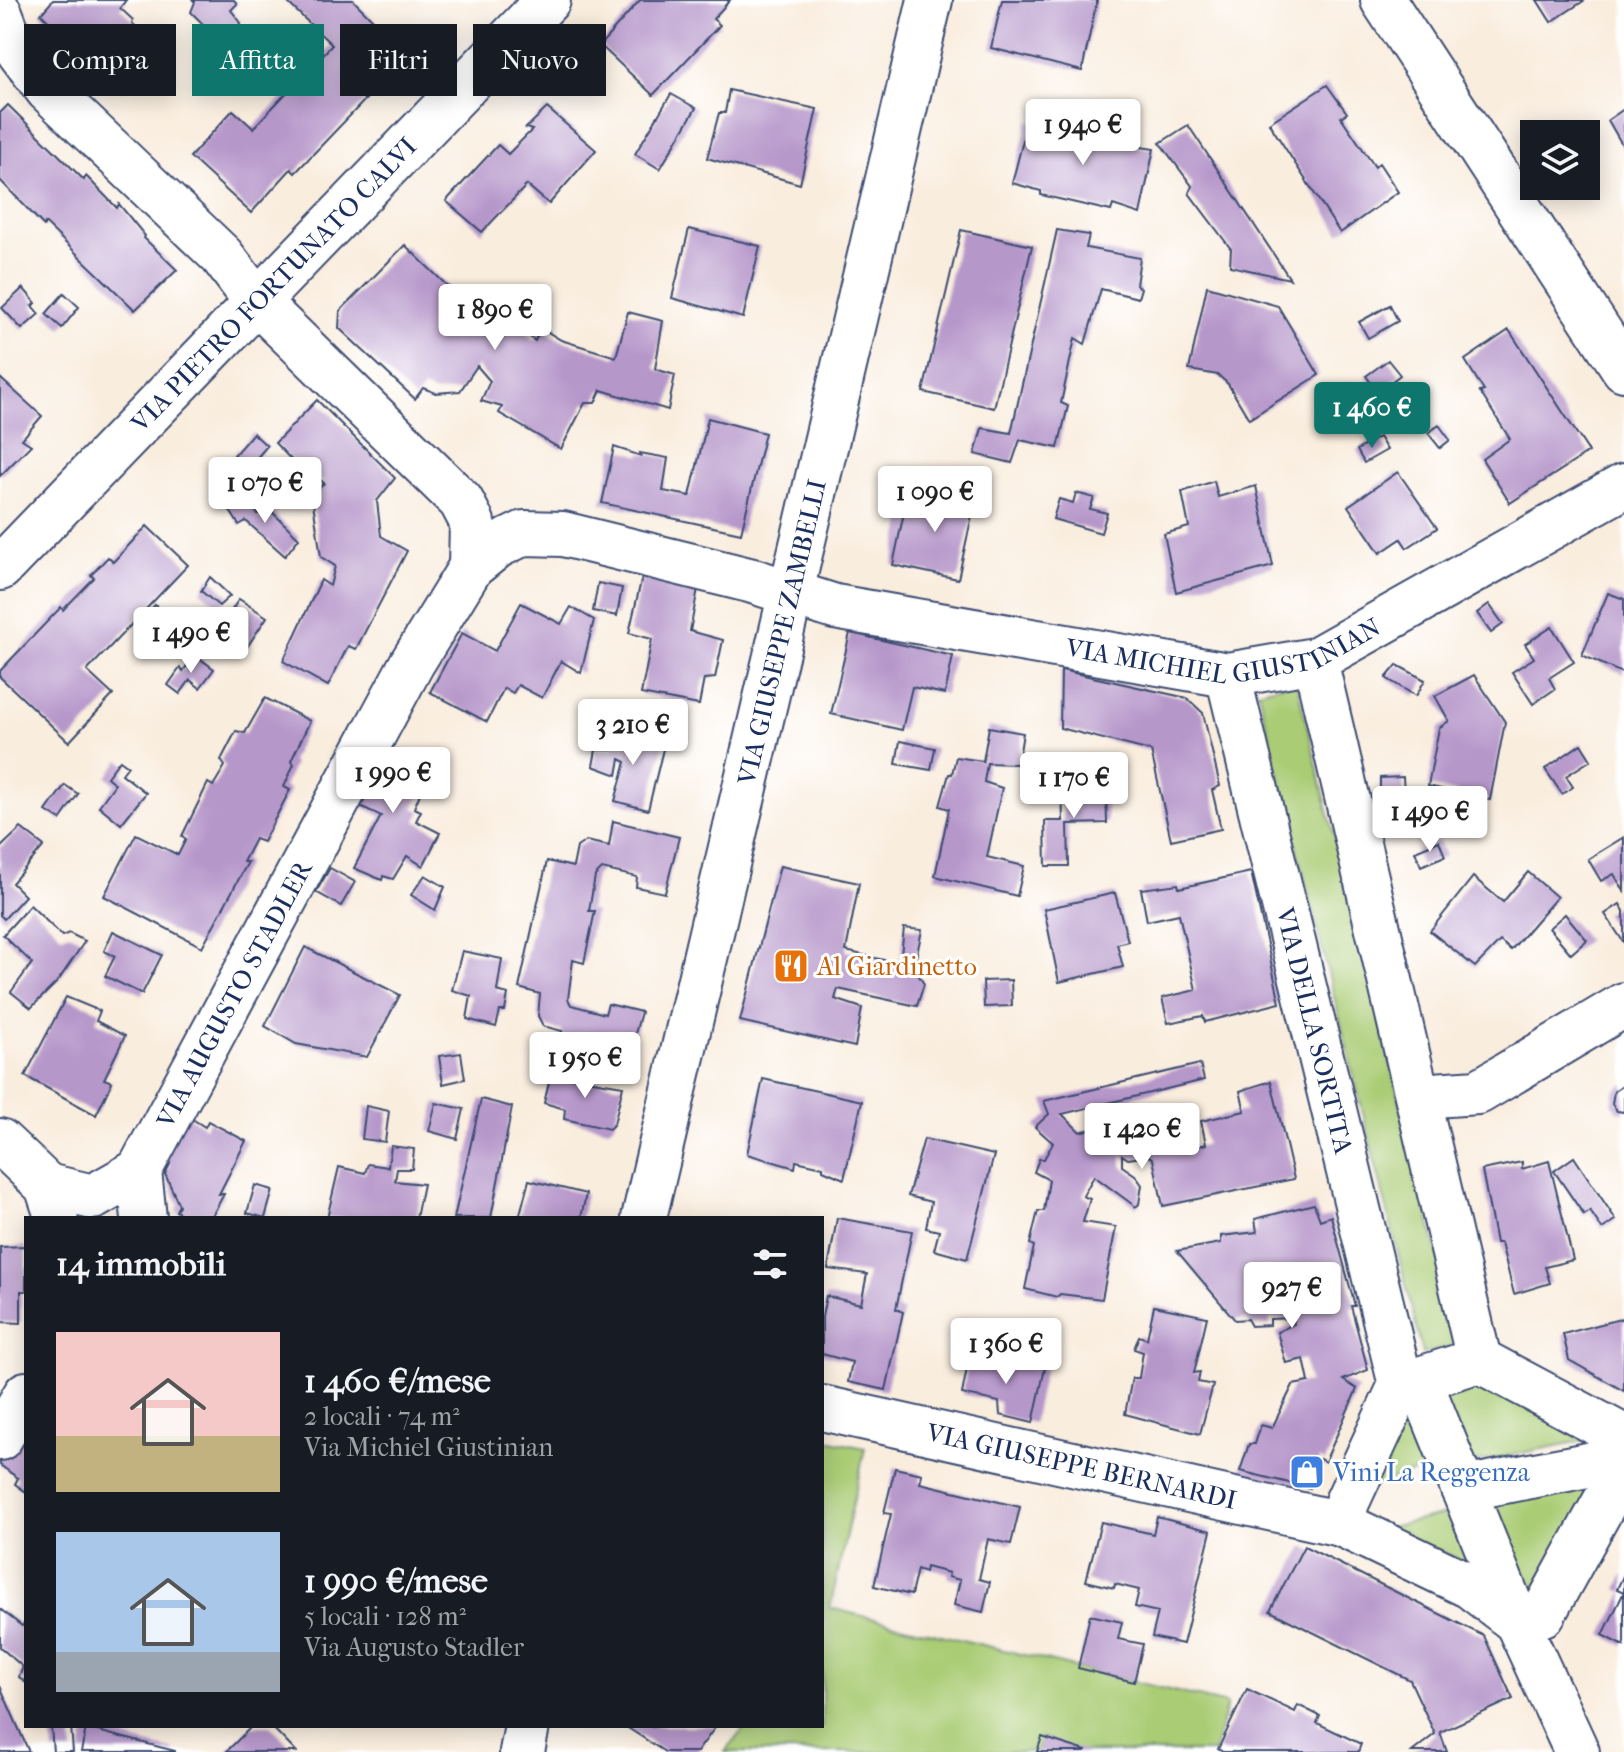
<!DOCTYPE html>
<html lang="it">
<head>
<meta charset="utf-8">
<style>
  :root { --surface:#171b24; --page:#20242c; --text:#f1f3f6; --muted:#9ea1a6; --accent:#0f766e }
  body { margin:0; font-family:"IM FELL French Canon",serif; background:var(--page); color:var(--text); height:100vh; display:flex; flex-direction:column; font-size:30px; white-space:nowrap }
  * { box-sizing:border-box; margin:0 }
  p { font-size:26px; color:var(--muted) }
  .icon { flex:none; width:44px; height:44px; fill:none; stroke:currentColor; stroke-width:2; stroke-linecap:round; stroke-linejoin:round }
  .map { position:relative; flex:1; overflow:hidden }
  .panel { position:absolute; left:24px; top:1216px; width:800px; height:512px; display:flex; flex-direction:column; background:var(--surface); border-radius:0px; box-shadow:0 4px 20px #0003 }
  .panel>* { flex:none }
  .top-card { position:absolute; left:24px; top:24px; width:800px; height:72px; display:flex; gap:16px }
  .controls { position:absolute; left:1520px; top:120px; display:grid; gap:16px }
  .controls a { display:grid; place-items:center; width:80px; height:80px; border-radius:0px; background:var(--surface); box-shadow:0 4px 20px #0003; font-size:40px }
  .price { position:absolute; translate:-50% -68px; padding:0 18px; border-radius:8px; background:#fff; color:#222; font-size:26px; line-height:52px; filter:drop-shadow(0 2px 4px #0008) }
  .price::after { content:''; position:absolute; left:50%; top:48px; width:24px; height:18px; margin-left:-12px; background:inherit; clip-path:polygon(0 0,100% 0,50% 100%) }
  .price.active { background:var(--accent); color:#fff }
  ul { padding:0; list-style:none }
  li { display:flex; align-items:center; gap:24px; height:200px; padding:0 32px }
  li span { display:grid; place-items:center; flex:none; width:224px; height:160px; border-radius:0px; color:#555 }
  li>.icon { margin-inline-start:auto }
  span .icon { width:96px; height:96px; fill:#fffc; stroke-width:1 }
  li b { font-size:34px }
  h2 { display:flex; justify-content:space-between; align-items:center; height:96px; padding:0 32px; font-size:34px }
  .pill { padding:0 28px; border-radius:0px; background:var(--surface); box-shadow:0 4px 20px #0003; font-size:28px; line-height:72px }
  .pill.active { background:var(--accent); color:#fff }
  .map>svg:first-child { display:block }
  .green { fill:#aacc75; stroke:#627e6a; stroke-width:2 }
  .building { fill:#b697ca }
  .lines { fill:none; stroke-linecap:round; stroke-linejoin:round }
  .minor-casing { stroke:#3c4c71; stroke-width:48 }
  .minor { stroke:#fff; stroke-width:44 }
  .labels { text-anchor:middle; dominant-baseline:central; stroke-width:6; stroke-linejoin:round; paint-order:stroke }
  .street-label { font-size:26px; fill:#1b2f5e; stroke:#fff }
  .food-label { font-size:26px; fill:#c56008; stroke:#fff; text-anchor:start }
  .shop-label { font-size:26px; fill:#366cbe; stroke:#fff; text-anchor:start }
</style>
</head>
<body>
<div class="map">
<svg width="1624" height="1752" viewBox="0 0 1624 1752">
  <rect width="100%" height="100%" fill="#fff"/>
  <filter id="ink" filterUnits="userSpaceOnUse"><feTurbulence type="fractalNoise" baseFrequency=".0125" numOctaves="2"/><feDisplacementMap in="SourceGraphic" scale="16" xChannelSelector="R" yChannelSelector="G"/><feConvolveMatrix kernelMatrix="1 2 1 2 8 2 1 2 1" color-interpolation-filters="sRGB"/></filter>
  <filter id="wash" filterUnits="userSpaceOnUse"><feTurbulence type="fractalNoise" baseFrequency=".006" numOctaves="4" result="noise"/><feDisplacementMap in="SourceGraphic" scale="32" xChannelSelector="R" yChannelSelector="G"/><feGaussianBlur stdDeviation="1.8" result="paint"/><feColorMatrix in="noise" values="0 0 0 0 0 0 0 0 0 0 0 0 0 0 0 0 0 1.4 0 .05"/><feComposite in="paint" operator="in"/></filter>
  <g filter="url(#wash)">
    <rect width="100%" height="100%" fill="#f9edde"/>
    <g class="green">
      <polygon points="1296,681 1460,1344 1423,1354 1258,691"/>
      <polygon points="1490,1382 1591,1439 1468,1464 1439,1395"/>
      <polygon points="1406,1415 1430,1468 1368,1487"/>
      <polygon points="822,1439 865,1448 830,1608 1227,1704 1214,1752 1081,1752 1042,1737 1037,1752 725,1752 746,1726 822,1726"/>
      <polygon points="1599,1480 1529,1599 1487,1502"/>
      <polygon points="1454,1512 1472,1564 1381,1529"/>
    </g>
    <g id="blocks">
      <g class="building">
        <polygon points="53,0 126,0 120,8 133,20 132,23 162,51 123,91 41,14"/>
        <polygon points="193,0 234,0 237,4 231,10 241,23 222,43 191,12 195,2"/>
        <polygon points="285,0 353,0 406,53 364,99 366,99 295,173 291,169 251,213 190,157 233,110 253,128 332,45"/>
        <polygon points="640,0 730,0 713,19 720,25 653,95 600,45"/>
        <polygon points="1002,0 1097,0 1082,71 991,48"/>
        <polygon points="1537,0 1585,0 1551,22"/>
        <polygon points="1327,85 1347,113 1341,117 1375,167 1379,163 1398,192 1340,233 1269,123"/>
        <polygon points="729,90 817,109 800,184 707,158 719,113 725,113"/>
        <polygon points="671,94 696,108 660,169 635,154"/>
        <polygon points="8,105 84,180 86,176 117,208 119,204 145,236 144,238 177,270 135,310 45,223 44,226 0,180 0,113"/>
        <polygon points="547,108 596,150 549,204 527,185 482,232 446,201 498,145 508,154 532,130 526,128"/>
        <polygon points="1624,109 1624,148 1608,120"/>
        <polygon points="1028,121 1062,126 1063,123 1123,137 1122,144 1154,149 1140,214 1113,205 1111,211 1041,195 1041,191 1012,183"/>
        <polygon points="1188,125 1290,279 1230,266 1231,249 1189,193 1192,186 1160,143"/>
        <polygon points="689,229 760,246 743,318 672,298"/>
        <polygon points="961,230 1032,246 994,408 923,392"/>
        <polygon points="1057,230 1089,235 1086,248 1140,258 1136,285 1141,288 1138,298 1101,289 1085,344 1075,338 1061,403 1068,406 1058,448 1020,440 1012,463 975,454 982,428 1011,433"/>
        <polygon points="405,245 495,332 491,336 503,338 517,326 535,341 541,328 561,340 616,357 628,312 663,321 655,369 675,375 668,410 601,390 595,403 585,403 561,449 499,413 502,407 481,401 490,381 477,366 460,391 436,393 423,388 415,399 339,328 340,311"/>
        <polygon points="1207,286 1278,306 1319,375 1249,419 1228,384 1218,375 1189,370"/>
        <polygon points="23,288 36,303 32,306 39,314 22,329 2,308"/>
        <polygon points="64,293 79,307 62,328 46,314"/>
        <polygon points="1390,305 1398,321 1368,338 1359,322"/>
        <polygon points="1509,330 1589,452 1510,503 1482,459 1510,439 1480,392 1484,391 1465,360"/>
        <polygon points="1388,360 1400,375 1378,392 1366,376"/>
        <polygon points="0,378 42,416 22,439 31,445 0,476"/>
        <polygon points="317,400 395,478 377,501 381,536 407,551 356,649 348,646 328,686 283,661 321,580 330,586 335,566 321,557 312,496 324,483 310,471 305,474 275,443"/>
        <polygon points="708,418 765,433 741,533 602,503 614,447 641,456 640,453 668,458 663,491 690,496"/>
        <polygon points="1439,425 1450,440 1440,448 1428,433"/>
        <polygon points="253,433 267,446 249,467 234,455"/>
        <polygon points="1379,437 1387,450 1364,463 1357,450"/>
        <polygon points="1398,472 1437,528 1407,548 1401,539 1380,553 1348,506"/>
        <polygon points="1214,481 1218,497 1256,486 1273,566 1176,592 1164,534 1189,527 1182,492"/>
        <polygon points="947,491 976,497 958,579 893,565 908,493 945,501"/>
        <polygon points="1076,493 1094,498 1090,509 1107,513 1101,533 1053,519 1059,499 1073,503"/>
        <polygon points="242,496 258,514 268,508 299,538 285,556 246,521 239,525 227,506"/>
        <polygon points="147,526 188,565 87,671 113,695 69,742 0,677 0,671 61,607 63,610 94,578 91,575 108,557 113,562"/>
        <polygon points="644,568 699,583 690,631 723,640 715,678 704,679 699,705 641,694 652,639 629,633"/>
        <polygon points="210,577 230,596 219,606 201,591"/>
        <polygon points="598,583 622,588 617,616 593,611"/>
        <polygon points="1608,593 1624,599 1624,674 1582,655"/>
        <polygon points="239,599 267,617 243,653 216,635"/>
        <polygon points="521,603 561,624 571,607 594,620 581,673 561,661 542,698 518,685 513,693 504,688 487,722 430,692 462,633 495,651"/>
        <polygon points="1489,604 1503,624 1491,633 1477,613"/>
        <polygon points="155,605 169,618 153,636 139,622"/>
        <polygon points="1552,627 1574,662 1549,678 1555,689 1533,704 1512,672 1534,658 1525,644"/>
        <polygon points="850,633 953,656 945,694 912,687 902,730 831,714"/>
        <polygon points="195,655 214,669 200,688 190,680 180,694 168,685 180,668 183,671"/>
        <polygon points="1397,665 1425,680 1416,696 1386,678"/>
        <polygon points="1061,670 1187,698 1203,713 1220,786 1212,790 1221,829 1171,840 1151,751 1060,728"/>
        <polygon points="1474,675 1505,722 1490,800 1428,786 1439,728 1449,721 1435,696"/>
        <polygon points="265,698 310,721 291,761 294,764 284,787 290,790 263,842 255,839 243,862 248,862 202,947 104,896 136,834 178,855 186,839 182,836 208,783 213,786 225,766 221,760 236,731 245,733"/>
        <polygon points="989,727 1023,733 1018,764 987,763 984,782 1002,788 987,857 1024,866 1017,896 935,876 949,809 940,806 949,774 952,774 956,757 983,761"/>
        <polygon points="616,730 665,741 648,810 615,801 626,762 620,759 617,775 593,766 596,750 612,750"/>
        <polygon points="900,741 935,748 931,770 896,764"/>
        <polygon points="1581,744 1591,760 1566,776 1573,787 1562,794 1545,769"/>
        <polygon points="380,745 429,772 414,808 421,811 416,821 440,833 423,866 407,856 393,879 383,876 382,880 354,868 381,816 350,801"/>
        <polygon points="120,760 128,766 122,774 146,793 121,824 99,806 115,784 107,777"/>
        <polygon points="1403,777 1404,795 1380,796 1380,778"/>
        <polygon points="65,785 78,794 60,820 46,811"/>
        <polygon points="1106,786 1107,823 1068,824 1069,866 1046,866 1045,821 1063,821 1062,787"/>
        <polygon points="613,821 679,837 665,893 636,887 637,877 602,869 595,876 589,911 595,911 584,963 573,960 568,999 571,1005 605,1014 608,1004 641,1012 625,1071 560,1054 562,1031 543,1026 538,1016 540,994 519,988 547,861 573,867 577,847 586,841 609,846"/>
        <polygon points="21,828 44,846 12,883 25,896 4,919 0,915 0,848"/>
        <polygon points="1624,837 1624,891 1614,874 1601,881 1588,859"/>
        <polygon points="1439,841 1445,856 1421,866 1415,851"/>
        <polygon points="780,866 859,883 846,951 900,964 904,928 922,930 914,968 924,984 917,1006 838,989 835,999 862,1008 855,1047 740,1021"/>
        <polygon points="330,868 355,882 341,906 316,892"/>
        <polygon points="1251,872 1280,1003 1205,1022 1203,1016 1168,1023 1162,998 1196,990 1179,914 1147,921 1141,889 1178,884 1179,888"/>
        <polygon points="1528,872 1557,897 1511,950 1500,941 1475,967 1430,931 1473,877 1503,902"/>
        <polygon points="425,875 445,887 435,910 411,895"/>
        <polygon points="1115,893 1128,941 1117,944 1123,967 1059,982 1044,909"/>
        <polygon points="1620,904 1624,911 1624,943 1605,914"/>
        <polygon points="30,905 62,936 69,933 85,941 58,981 31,1008 11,992 32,963 3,935"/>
        <polygon points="1565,914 1587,940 1571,954 1549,928"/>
        <polygon points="113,931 162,955 142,994 105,976 115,956 104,951"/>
        <polygon points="305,947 400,995 367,1057 296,1044 265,1026"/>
        <polygon points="462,951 502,959 497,991 508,994 505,1011 500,1011 496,1027 467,1019 471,996 452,990"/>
        <polygon points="1011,980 1012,1006 984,1007 983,981"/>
        <polygon points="66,997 100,1011 96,1021 125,1036 104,1079 112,1082 96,1115 25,1076"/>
        <polygon points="461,1053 465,1079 443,1084 439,1056"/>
        <polygon points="1200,1064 1204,1080 1062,1114 1080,1132 1185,1106 1193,1148 1206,1144 1201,1121 1245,1111 1240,1091 1271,1081 1294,1179 1163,1206 1153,1159 1149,1156 1128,1159 1122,1155 1122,1166 1135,1175 1142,1185 1139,1204 1136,1207 1094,1176 1083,1196 1090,1199 1083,1222 1116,1227 1102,1299 1060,1294 1057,1297 1025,1289 1034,1246 1030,1244 1038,1211 1044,1211 1049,1180 1034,1172 1039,1159 1044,1159 1053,1143 1035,1127 1049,1114 1044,1101"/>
        <polygon points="551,1074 623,1086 614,1124 609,1129 564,1119 565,1109 544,1103"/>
        <polygon points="763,1079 862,1101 844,1179 823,1170 823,1167 796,1161 795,1168 747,1154"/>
        <polygon points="1624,1084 1624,1112 1617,1111 1612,1104 1614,1091"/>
        <polygon points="481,1099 512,1107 491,1218 454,1218"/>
        <polygon points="436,1103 464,1109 457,1139 429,1131"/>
        <polygon points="366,1106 389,1111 385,1142 362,1139"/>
        <polygon points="186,1115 205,1127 208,1121 246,1141 219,1194 224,1194 211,1218 188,1218 176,1211 179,1205 165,1174 170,1164 162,1161"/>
        <polygon points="924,1139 994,1155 967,1259 934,1250 939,1231 926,1228 931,1202 908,1196"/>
        <polygon points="391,1146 414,1149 412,1169 397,1169 395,1181 423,1184 416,1218 327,1218 339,1167 365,1173 368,1164 388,1167"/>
        <polygon points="1574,1157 1616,1220 1602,1229 1590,1211 1584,1215 1554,1171"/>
        <polygon points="1549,1161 1573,1260 1545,1267 1550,1283 1514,1294 1501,1243 1496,1243 1482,1170 1522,1162 1522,1169"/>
        <polygon points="529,1180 586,1194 581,1218 519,1218"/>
        <polygon points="255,1185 273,1190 265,1218 247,1213"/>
        <polygon points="1314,1204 1320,1220 1331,1216 1355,1306 1351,1306 1368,1370 1343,1380 1357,1389 1325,1462 1320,1459 1310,1488 1240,1471 1249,1444 1255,1444 1261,1425 1272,1428 1293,1385 1309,1382 1304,1359 1286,1363 1277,1332 1294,1324 1293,1318 1270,1319 1270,1325 1251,1326 1247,1319 1235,1320 1177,1251 1221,1243 1221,1236 1257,1232 1255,1219"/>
        <polygon points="837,1218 912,1231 896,1309 903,1312 886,1390 848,1382 852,1362 822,1354 822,1317 826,1296 861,1304 867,1274 828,1269"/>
        <polygon points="26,1246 26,1291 21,1291 21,1323 0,1322 0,1247"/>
        <polygon points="1154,1306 1207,1317 1194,1373 1200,1372 1198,1382 1213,1385 1200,1434 1125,1414 1132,1378 1139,1378 1143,1352 1134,1349 1139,1336 1147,1339"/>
        <polygon points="1624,1318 1624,1391 1569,1360 1563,1334"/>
        <polygon points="995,1357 1045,1368 1033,1423 1000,1415 999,1402 962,1394 969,1358 995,1364"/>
        <polygon points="15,1433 26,1439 26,1492 15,1484 18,1478 0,1465 0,1457"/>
        <polygon points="895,1468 922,1474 920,1483 1020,1507 1011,1544 988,1539 979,1579 990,1582 983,1612 954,1605 960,1580 948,1577 949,1573 926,1567 925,1572 917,1569 911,1595 874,1586 891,1514 884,1513"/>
        <polygon points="1157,1517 1211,1531 1183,1644 1152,1637 1158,1612 1135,1607 1139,1590 1115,1584 1114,1588 1086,1581 1101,1522 1153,1534"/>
        <polygon points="1304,1546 1484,1636 1513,1699 1440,1732 1447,1752 1412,1752 1435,1734 1410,1680 1270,1611"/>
        <polygon points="1624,1574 1624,1646 1603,1635 1624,1592 1617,1589"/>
        <polygon points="0,1609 22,1626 26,1621 26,1683 19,1677 23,1667 0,1647"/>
        <polygon points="1090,1615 1122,1622 1118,1639 1143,1644 1134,1682 1078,1668"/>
        <polygon points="0,1686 29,1752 0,1752"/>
        <polygon points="1247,1689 1295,1712 1298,1705 1320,1716 1317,1723 1361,1744 1358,1752 1223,1752 1218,1749"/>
        <polygon points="51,1726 71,1726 73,1752 53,1752"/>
        <polygon points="252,1726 271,1726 296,1752 226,1752"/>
        <polygon points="625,1726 716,1726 697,1752 665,1752"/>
        <polygon points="86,1728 175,1751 175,1752 81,1752"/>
        <polygon points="1042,1737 1086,1751 1085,1752 1037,1752"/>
      </g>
    </g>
  </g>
  <g filter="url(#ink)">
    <use href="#blocks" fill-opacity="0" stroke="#3c4c71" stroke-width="2"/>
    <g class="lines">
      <defs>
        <g id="minor">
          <polyline points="1383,0 1624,369"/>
          <polyline points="0,13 8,34 20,53 48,90 222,256 256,301 461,501 472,522 471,567"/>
          <path id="s1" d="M0 568 548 0"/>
          <polyline points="1315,660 1479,1360"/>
          <path id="s2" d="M1228 675 1401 1385"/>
          <polyline points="1418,1096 1478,1092 1624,1005"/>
          <polyline points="0,1141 47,1186 56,1213"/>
          <polyline points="47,1186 93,1197 139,1171"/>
          <path id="s3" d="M144 1218 139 1171 412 663 471 567 497 546 524 533 563 534 753 581 835 607 1228 675 1315 660 1624 486"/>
          <path id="s4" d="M644 1218 930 0"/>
          <polygon points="1479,1360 1616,1433 1619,1459 1613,1487 1543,1614 1517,1622 1470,1586 1341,1524 1347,1502 1401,1385"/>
          <polyline points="1419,1379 1517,1622 1577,1752"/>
          <path id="s5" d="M822 1408 1341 1524"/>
          <polyline points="0,1438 26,1394"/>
          <polyline points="1463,1489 1624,1458"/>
          <polyline points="522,1752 527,1726"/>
        </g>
      </defs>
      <use href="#minor" class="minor-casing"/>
      <use href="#minor" class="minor"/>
    </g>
  </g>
  <defs>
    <symbol id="restaurant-square" viewBox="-11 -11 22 22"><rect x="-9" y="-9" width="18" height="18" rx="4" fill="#e8710a" stroke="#fff"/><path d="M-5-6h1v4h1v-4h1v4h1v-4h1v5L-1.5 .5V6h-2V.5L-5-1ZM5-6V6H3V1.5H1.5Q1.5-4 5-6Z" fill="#fff"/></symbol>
    <symbol id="shop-square" viewBox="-11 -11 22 22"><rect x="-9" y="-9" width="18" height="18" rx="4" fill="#3f7fe0" stroke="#fff"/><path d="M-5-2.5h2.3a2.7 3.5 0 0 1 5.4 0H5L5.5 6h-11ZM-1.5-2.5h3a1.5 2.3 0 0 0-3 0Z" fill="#fff"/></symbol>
  </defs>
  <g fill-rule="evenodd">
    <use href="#restaurant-square" x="771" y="946" width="40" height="40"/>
    <use href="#shop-square" x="1287" y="1452" width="40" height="40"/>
  </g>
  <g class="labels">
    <g class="street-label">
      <text stroke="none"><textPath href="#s1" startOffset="394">VIA PIETRO FORTUNATO CALVI</textPath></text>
      <text stroke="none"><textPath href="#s3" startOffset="1518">VIA MICHIEL GIUSTINIAN</textPath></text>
      <text stroke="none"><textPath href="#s4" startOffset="602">VIA GIUSEPPE ZAMBELLI</textPath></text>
      <text stroke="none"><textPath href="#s3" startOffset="248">VIA AUGUSTO STADLER</textPath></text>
      <text stroke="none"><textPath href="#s2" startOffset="366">VIA DELLA SORTITA</textPath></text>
      <text stroke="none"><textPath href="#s5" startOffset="266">VIA GIUSEPPE BERNARDI</textPath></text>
    </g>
    <g class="food-label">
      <text x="817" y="966">Al Giardinetto</text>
    </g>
    <g class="shop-label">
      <text x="1333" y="1472">Vini La Reggenza</text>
    </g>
  </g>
</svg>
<div class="controls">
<a><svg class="icon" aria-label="layers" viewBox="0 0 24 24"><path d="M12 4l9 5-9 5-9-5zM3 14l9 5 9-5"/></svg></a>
</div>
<b class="price" style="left:1083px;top:167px">1 940 €</b>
<b class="price" style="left:495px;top:352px">1 890 €</b>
<b class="price active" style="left:1372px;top:450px">1 460 €</b>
<b class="price" style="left:265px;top:525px">1 070 €</b>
<b class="price" style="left:935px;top:534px">1 090 €</b>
<b class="price" style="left:191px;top:675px">1 490 €</b>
<b class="price" style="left:633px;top:767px">3 210 €</b>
<b class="price" style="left:393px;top:815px">1 990 €</b>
<b class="price" style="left:1074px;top:820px">1 170 €</b>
<b class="price" style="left:1430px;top:854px">1 490 €</b>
<b class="price" style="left:585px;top:1100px">1 950 €</b>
<b class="price" style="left:1142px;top:1171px">1 420 €</b>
<b class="price" style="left:1292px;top:1330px">927 €</b>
<b class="price" style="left:1006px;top:1386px">1 360 €</b>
<div class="top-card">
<a class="pill">Compra</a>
<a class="pill active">Affitta</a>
<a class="pill">Filtri</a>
<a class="pill">Nuovo</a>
</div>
<section class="panel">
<h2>14 immobili<svg class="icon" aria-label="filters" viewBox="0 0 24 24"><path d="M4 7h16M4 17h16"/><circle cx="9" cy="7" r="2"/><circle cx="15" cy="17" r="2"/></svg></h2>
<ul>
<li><span style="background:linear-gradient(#f6c9c9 65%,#c2b280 0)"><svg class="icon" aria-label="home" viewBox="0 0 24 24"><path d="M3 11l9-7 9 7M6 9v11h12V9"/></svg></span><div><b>1 460 €/mese</b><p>2 locali · 74 m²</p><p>Via Michiel Giustinian</p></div></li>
<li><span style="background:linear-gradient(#a9c7e8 75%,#9aa5b1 0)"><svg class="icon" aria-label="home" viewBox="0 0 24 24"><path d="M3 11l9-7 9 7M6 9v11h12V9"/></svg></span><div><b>1 990 €/mese</b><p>5 locali · 128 m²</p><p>Via Augusto Stadler</p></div></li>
</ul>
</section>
</div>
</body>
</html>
